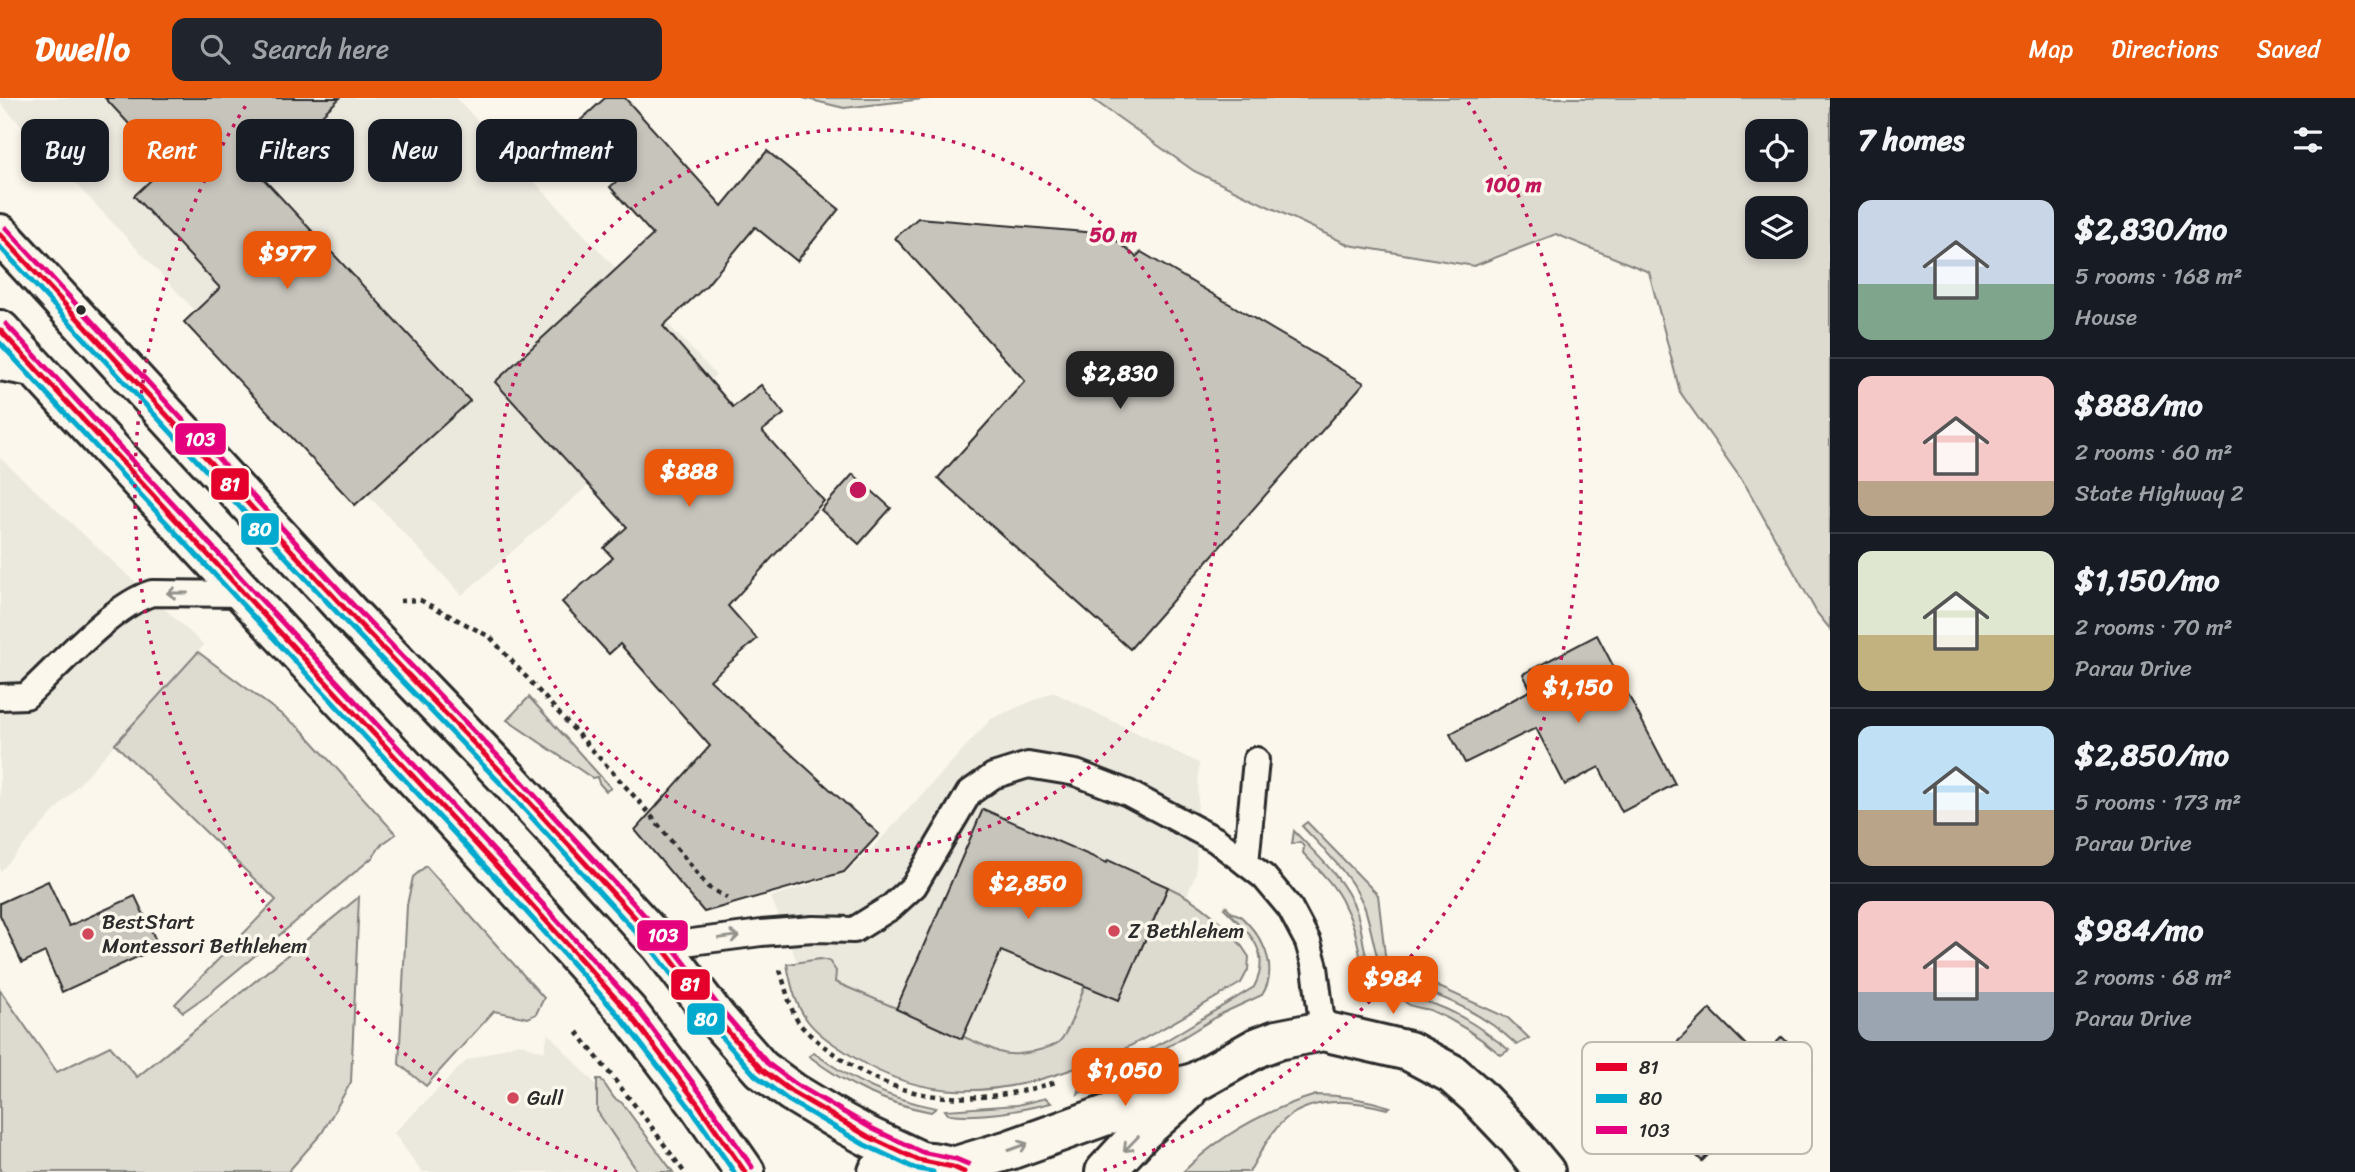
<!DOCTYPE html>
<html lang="en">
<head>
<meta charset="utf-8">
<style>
  :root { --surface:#171b24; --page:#20242c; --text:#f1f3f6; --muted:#9ea1a6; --line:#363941; --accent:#ea580c }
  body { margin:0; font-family:Sriracha,sans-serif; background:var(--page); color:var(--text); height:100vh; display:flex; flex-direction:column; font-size:26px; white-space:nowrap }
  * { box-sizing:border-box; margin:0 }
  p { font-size:23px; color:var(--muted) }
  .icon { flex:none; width:38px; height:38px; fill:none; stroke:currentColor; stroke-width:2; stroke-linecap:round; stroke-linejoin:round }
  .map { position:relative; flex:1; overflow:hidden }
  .sheet { display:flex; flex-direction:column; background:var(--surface); width:525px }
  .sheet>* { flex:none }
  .banner { position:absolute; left:21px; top:21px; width:665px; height:63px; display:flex; gap:14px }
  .fabs { position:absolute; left:1745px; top:21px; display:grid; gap:14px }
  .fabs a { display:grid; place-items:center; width:63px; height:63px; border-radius:14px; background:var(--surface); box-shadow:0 4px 10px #0003; font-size:35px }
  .price { position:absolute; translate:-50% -60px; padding:0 16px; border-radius:14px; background:var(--accent); color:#fff; font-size:23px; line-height:46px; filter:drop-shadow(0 2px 4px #0008) }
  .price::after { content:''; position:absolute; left:50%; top:42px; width:21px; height:16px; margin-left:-10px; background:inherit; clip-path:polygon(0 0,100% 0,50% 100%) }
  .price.selected { background:#222; color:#fff }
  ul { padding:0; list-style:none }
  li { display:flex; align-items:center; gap:21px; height:175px; padding:0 28px }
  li+li { border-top:2px solid var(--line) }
  li span { display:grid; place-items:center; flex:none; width:196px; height:140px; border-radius:14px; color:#555 }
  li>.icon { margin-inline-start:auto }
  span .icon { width:84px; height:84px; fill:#fffc; stroke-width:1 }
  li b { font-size:30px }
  h2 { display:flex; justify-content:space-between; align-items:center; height:84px; padding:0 28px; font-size:30px }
  .pill { padding:0 24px; border-radius:14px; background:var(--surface); box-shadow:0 4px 10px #0003; font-size:24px; line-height:63px }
  .pill.selected { background:var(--accent); color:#fff }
  header { display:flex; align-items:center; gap:42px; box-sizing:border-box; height:98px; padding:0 35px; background:var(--accent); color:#fff }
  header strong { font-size:33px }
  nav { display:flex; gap:38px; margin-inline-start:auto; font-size:24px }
  .search { width:490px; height:63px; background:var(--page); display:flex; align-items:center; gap:18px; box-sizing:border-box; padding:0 24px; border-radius:14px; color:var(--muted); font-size:26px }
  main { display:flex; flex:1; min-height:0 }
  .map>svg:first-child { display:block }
  .built { fill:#ebe8de }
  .green { fill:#dddad0; stroke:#84827e; stroke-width:2; fill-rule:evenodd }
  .building { fill:#c7c4bc; stroke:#2b2b2b; stroke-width:2 }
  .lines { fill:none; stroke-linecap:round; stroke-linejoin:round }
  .service-casing { stroke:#2b2b2b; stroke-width:30 }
  .minor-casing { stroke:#2b2b2b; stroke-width:44 }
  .trunk-casing { stroke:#2b2b2b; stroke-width:44 }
  .path { stroke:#2b2b2b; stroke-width:4.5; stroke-dasharray:5 5; stroke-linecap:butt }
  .service { stroke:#fbf7ec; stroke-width:24 }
  .minor { stroke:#fbf7ec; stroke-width:38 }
  .trunk { stroke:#fbf7ec; stroke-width:38 }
  .bus-1-casing { stroke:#fbf7ec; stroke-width:10 }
  .bus-2-casing { stroke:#fbf7ec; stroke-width:10 }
  .bus-3-casing { stroke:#fbf7ec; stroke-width:10 }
  .bus-1 { stroke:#e4002b; stroke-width:5 }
  .bus-2 { stroke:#00a9ce; stroke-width:5 }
  .bus-3 { stroke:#e5007d; stroke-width:5 }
  .oneway { stroke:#93918c }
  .ring { fill:none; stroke:#c2185b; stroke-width:3.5; stroke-dasharray:3.5 7 }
  .bus-dot { fill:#2b2b2b; stroke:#fbf7ec; stroke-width:2.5 }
  .poi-dot { fill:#d1495b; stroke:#fbf7ec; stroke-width:2.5 }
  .labels { text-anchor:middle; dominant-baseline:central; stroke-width:7; stroke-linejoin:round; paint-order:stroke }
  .poi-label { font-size:21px; fill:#2b2b2b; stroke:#fbf7ec; text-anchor:start }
  .key { fill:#fbf7ec; stroke:#bdbab2; stroke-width:2 }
  .key-label { font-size:19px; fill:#2b2b2b }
  .centre { fill:#c2185b; stroke:#fbf7ec; stroke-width:3.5 }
  .ring-label { font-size:21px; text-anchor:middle; font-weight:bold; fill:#c2185b; stroke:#fbf7ec; stroke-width:7; stroke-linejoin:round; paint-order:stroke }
  .line-badge { stroke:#fbf7ec; stroke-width:2.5 }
  .badge-label { font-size:19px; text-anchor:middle; font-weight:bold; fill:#fff }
</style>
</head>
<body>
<header>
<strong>Dwello</strong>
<div class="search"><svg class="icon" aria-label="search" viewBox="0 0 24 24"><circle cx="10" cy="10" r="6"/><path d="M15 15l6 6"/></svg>Search here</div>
<nav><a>Map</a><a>Directions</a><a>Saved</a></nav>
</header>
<main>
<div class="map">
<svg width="1830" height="1074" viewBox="0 0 1830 1074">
  <rect width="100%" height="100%" fill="#fbf7ec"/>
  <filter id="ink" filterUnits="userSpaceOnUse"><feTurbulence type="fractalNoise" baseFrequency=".0143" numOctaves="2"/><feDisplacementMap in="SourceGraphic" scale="14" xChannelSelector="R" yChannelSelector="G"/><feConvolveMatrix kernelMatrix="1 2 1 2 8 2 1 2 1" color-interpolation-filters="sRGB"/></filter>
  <g filter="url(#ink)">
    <g class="built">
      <polygon points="0,0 456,0 716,277 462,497 0,5"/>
      <polygon points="0,360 204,547 0,774"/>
      <polygon points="1053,594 1199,665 1196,776 1187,797 1218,824 1098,955 1004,980 831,903 797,864 771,799 846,775 870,753 991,621"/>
      <polygon points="548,935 596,987 597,1013 638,1074 422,1074 394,1035 466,963 518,945 544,954"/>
    </g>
    <g class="green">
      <polygon points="803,0 932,0 844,10"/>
      <path d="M1091 0H1830V531L1817 515 1746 388 1680 294 1649 174 1556 136 1474 168 1349 147 1194 73ZM1757 33H1796V72H1757ZM1757 110H1796V149H1757Z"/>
      <polygon points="198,554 301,631 396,736 381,747 373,759 210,895 183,914 175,906 276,802 115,646"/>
      <polygon points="529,599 611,690 606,693 599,685 597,679 592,680 507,622"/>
      <path d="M1307 724 1378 797 1386 865 1508 920 1529 940 1517 947C1494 925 1466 909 1436 897 1419 890 1396 888 1383 874 1377 868 1370 822 1364 808 1351 777 1324 752 1302 728Z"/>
      <path d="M1294 733C1317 757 1344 781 1356 812 1364 832 1363 869 1377 883 1392 898 1417 900 1436 907 1463 917 1486 934 1509 952L1501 957C1480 939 1456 923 1430 912 1423 910 1414 910 1408 906 1403 903 1402 899 1395 897L1392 901C1358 885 1364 870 1356 838 1354 827 1349 817 1344 807 1335 787 1318 771 1303 755L1304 749 1300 744 1292 746Z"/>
      <polygon points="426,768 544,900 536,916 528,920 494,913 426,988 399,966 407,807 413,779"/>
      <path d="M1168 789C1199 803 1231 829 1249 859L1248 872 1241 885C1201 908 1161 933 1120 953 1104 961 1087 966 1070 972 996 998 924 1004 855 960 809 931 797 921 787 866L820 861 829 863 836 873 835 884 999 954C1011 958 1020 956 1032 954 1042 951 1051 950 1059 944 1070 933 1079 902 1085 887L1119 902Z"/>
      <polygon points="359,799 351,984 322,1035 288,1074 0,1074 0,892 57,974 110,948 137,979"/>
      <path d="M1226 808 1232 815C1241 816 1244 822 1250 828 1267 847 1277 874 1262 897L1223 915 1136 968 1127 965 1121 969V974L1119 977 1078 996 1080 989 1165 943 1254 889C1273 853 1248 834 1224 810Z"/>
      <path d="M814 955C854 984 887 1000 936 1010L931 1014C884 1005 846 987 809 958Z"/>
      <polygon points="597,981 601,981 614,1000 622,1005 673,1074 638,1074 597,1013"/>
      <path d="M1316 997C1342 997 1365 1001 1390 1009L1387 1011C1355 1003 1320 998 1291 1017 1272 1029 1260 1056 1249 1074H1183C1220 1037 1266 1012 1316 997Z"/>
      <path d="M1046 1000 1051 1005C1017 1013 983 1020 948 1016L945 1012 1017 1007Z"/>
    </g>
    <g class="building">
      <polygon points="105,0 340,0 259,76 470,303 355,407 184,224 220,190 134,98 167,67"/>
      <polygon points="605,0 625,0 722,108 767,53 839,111 797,163 755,129 706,188 663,228 733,309 761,287 784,316 762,333 824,403 728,508 757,541 710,582 879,736 844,774 704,814 635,732 710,648 620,546 609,556 562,504 613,460 604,450 627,429 495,284 653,137 610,89 618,82 572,30"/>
      <polygon points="918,120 1109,136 1136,159 1141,154 1364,285 1130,551 938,380 1025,283 895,140"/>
      <polygon points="853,376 891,410 859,446 821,412"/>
      <polygon points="1597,537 1675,686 1622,714 1599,669 1565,687 1536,630 1465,665 1450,636 1531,592 1523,576"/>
      <polygon points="983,711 1107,765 1108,762 1168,789 1119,902 1001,853 962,941 896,911"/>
      <polygon points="48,783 69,828 135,798 159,849 62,894 45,854 22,865 0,817 0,805"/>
      <polygon points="1710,911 1760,961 1782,939 1812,968 1781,998 1774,991 1702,1063 1630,992"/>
    </g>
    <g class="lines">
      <defs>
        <g id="service">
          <polyline points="0,270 42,278"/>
          <path d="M0 599 26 598C59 568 111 508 152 495L245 496"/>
          <polyline points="1246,765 1256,662"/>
          <polyline points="661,848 761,835 813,831 854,832 891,809 914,788 969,695 993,678 1028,667 1076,675 1128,695 1216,742 1264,779 1290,810 1308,844 1315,869 1323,933"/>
        </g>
        <g id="minor">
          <polyline points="953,1069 1009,1052 1132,1008 1174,990 1194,985 1258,949 1277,942 1323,933 1409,953 1452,976 1477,998 1517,1040 1545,1074"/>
          <polyline points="1105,1074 1142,1034 1186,995"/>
        </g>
        <g id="trunk">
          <polyline points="0,136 349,515 510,683 661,848 717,921 761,971 792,994 843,1025 869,1039 918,1062"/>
          <polyline points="0,232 512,785 628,914 698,1006 745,1074"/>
          <path d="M878 1074C905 1059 937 1060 964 1074"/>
        </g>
      </defs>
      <use href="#service" class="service-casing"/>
      <use href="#minor" class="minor-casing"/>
      <use href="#trunk" class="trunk-casing"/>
      <g class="path">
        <polyline points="400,503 420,502 490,539 644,709 708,789 727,800"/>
        <path d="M780 872C785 887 789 908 797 922 804 934 826 950 837 958 907 1008 976 1008 1056 984"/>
        <polyline points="577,934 648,1024 684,1074"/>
      </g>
      <use href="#service" class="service"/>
      <use href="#minor" class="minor"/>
      <use href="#trunk" class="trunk"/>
      <defs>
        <g id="bus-1">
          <polyline points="0,136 349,515 510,683 661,848 717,921 761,971 792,994 869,1039 918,1062 953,1069 964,1074"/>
          <polyline points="0,232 512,785 628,914 698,1006 745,1074"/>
        </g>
        <g id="bus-2">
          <polyline points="0,149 343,521 504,689 654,854 710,926 755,977 788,1002 865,1047 914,1070 933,1074"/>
          <polyline points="0,245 506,791 621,920 691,1011 734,1074"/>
        </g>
        <g id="bus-3">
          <polyline points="6,130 355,509 516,677 667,842 724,915 767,965 797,987 873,1031 921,1054 956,1061 968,1066"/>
          <polyline points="6,226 518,779 635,908 705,1001 752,1069"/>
        </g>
      </defs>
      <use href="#bus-1" class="bus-1-casing"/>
      <use href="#bus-2" class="bus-2-casing"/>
      <use href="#bus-3" class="bus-3-casing"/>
      <use href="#bus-1" class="bus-1"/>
      <use href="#bus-2" class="bus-2"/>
      <use href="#bus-3" class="bus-3"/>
    </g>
    <defs><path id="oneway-shaft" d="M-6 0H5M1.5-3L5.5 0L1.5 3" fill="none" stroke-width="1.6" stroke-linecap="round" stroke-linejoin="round" transform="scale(1.75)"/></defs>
    <g class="oneway">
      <use href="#oneway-shaft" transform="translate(177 495) rotate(-180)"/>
      <use href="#oneway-shaft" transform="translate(729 839) rotate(-7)"/>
      <use href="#oneway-shaft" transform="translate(1131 1046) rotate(134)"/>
      <use href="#oneway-shaft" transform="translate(1018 1049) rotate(-20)"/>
    </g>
  </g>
  <g class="ring">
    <circle cx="858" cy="392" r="361"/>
    <path d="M617 1074A723 723 0 0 1 248 4M1468 4A723 723 0 0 1 1099 1074"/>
  </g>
  <circle class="bus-dot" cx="81" cy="212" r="6"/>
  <g class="poi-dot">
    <circle cx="1114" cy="833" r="7"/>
    <circle cx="88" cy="836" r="7"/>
    <circle cx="513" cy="1000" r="7"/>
  </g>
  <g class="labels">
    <g class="poi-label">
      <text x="102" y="824">BestStart<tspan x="102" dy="24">Montessori Bethlehem</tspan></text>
      <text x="1128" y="833">Z Bethlehem</text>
      <text x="527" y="1000">Gull</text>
    </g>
  </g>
  <rect x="1582" y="944" width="230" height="112" rx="10" class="key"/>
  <rect x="1596" y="965" width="31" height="8" fill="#e4002b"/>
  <rect x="1596" y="996" width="31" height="9" fill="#00a9ce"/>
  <rect x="1596" y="1028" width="31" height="8" fill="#e5007d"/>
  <g class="key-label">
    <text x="1639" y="976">81</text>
    <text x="1639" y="1007">80</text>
    <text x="1639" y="1039">103</text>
  </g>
  <circle cx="858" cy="392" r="10" class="centre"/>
  <g class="ring-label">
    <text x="1513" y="94">100 m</text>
    <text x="1113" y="144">50 m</text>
  </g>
  <g class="line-badge">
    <rect x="174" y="324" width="53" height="34" rx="7" fill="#e5007d"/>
    <rect x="210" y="369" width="40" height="34" rx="7" fill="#e4002b"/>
    <rect x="240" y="414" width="40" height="34" rx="7" fill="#00a9ce"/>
    <rect x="636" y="821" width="53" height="33" rx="7" fill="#e5007d"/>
    <rect x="670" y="870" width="41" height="33" rx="7" fill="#e4002b"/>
    <rect x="686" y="904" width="40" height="34" rx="7" fill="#00a9ce"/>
  </g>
  <g class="badge-label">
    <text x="200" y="348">103</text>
    <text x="230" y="393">81</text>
    <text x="260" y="438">80</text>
    <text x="663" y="844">103</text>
    <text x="690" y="893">81</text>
    <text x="706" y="928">80</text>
  </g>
</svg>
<div class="fabs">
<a><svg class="icon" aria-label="locate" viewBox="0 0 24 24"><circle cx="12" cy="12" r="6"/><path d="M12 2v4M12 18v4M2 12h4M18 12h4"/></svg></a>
<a><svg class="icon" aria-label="layers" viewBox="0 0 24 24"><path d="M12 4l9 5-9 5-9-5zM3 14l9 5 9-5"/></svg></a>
</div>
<b class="price" style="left:287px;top:193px">$977</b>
<b class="price selected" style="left:1120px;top:313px">$2,830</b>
<b class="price" style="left:689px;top:411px">$888</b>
<b class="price" style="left:1578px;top:627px">$1,150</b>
<b class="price" style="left:1028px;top:823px">$2,850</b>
<b class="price" style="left:1393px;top:918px">$984</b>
<b class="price" style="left:1125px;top:1010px">$1,050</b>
<div class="banner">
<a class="pill">Buy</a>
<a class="pill selected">Rent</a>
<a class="pill">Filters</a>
<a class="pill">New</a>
<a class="pill">Apartment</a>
</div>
</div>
<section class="sheet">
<h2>7 homes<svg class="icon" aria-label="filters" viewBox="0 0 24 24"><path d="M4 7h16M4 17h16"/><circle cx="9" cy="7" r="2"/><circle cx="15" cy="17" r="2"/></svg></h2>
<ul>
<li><span style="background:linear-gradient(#c9d6e8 60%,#7fa58c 0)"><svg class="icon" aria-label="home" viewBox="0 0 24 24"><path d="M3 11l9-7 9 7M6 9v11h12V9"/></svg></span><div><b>$2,830/mo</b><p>5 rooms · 168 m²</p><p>House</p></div></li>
<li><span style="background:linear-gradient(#f6c9c9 75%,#b9a48a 0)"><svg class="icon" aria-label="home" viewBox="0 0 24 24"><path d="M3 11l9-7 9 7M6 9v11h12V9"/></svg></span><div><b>$888/mo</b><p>2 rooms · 60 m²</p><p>State Highway 2</p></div></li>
<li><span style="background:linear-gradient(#dfe7d0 60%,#c2b280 0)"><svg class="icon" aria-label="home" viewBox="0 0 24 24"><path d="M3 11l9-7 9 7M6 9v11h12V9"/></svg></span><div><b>$1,150/mo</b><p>2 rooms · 70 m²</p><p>Parau Drive</p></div></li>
<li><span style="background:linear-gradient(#bfe0f5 60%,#b9a48a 0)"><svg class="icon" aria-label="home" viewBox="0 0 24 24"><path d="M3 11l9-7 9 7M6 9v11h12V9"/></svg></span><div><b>$2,850/mo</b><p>5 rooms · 173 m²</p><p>Parau Drive</p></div></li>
<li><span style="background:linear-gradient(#f6c9c9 65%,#9aa5b1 0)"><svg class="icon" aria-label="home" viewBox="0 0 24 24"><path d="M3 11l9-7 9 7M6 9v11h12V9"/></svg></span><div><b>$984/mo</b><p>2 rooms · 68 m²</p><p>Parau Drive</p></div></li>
</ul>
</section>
</main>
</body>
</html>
